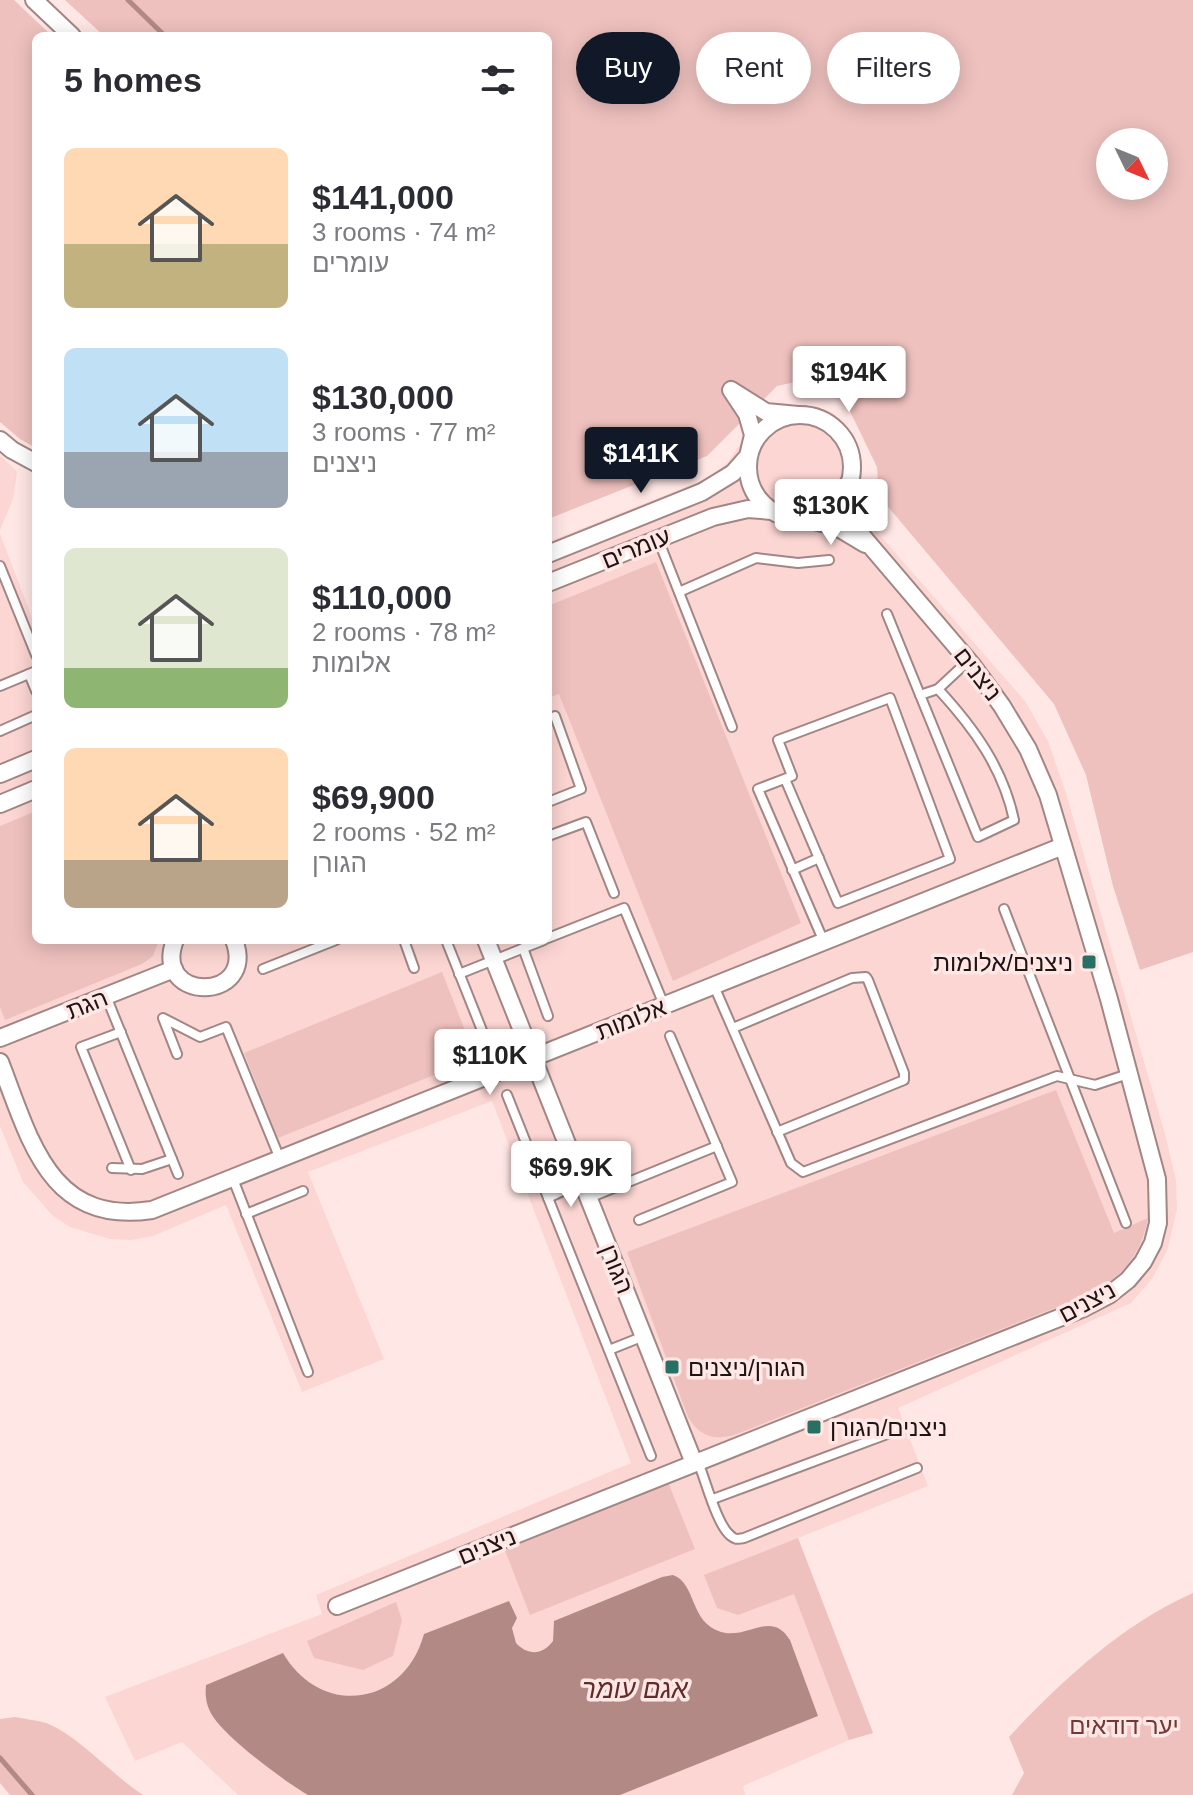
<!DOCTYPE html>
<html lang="en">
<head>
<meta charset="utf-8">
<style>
  :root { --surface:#fff; --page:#f2f2f3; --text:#2b2b33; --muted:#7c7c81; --accent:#111827 }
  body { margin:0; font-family:Helvetica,"Noto Sans Hebrew",sans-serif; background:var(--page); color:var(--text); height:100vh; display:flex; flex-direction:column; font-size:30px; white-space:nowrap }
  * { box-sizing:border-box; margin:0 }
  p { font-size:26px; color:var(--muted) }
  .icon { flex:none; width:44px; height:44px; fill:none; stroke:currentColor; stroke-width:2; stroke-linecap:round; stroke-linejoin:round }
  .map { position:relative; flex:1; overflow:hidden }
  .drawer { position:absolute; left:32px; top:32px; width:520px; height:912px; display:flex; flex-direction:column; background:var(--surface); border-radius:12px; box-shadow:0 4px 20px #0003 }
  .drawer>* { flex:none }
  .hud { position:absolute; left:576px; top:32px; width:496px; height:72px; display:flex; gap:16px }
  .needle { width:52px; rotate:133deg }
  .tools { position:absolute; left:1096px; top:128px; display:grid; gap:16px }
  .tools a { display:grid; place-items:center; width:72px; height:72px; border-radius:50%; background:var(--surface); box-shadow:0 4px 20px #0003; font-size:40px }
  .price { position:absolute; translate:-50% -68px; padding:0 18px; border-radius:8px; background:#fff; color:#222; font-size:26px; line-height:52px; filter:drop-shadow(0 2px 4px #0008) }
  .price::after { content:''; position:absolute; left:50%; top:48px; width:24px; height:18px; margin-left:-12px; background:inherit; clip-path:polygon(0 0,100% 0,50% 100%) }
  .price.active { background:var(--accent); color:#fff }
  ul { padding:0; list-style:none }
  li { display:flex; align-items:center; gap:24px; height:200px; padding:0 32px }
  li span { display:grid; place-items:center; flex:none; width:224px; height:160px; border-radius:12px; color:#555 }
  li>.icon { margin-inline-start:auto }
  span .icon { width:96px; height:96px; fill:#fffc; stroke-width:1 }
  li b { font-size:34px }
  h2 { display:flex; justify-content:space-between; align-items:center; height:96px; padding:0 32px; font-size:34px }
  .pill { padding:0 28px; border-radius:36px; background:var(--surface); box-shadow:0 4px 20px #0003; font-size:28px; line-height:72px }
  .pill.active { background:var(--accent); color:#fff }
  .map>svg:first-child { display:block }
  .built { fill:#fcd6d3 }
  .green { fill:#eec1be; fill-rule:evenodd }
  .water { fill:#b38986 }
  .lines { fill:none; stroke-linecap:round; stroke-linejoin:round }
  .stream { stroke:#b38986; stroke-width:5 }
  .service-casing { stroke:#a18684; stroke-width:12 }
  .minor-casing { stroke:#a18684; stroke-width:20 }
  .service { stroke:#fff; stroke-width:8 }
  .minor { stroke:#fff; stroke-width:16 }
  .poi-dot { fill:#286f64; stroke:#ffe7e5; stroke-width:3 }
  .labels { text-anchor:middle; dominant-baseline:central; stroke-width:7; stroke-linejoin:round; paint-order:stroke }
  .street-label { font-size:24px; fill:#1e1413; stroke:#ffe7e5 }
  .poi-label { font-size:24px; fill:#1e1413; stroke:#ffe7e5; text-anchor:start }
  .park-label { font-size:24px; fill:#723836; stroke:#ffe7e5 }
  .water-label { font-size:26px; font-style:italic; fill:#622a29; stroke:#ffe7e5 }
</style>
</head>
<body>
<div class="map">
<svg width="1193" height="1795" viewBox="0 0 1193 1795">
  <rect width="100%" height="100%" fill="#ffe7e5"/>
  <g class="built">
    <polygon points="782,406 815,406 831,412 845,423 854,437 860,454 862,476 860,500 866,515 877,532 1025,701 1048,741 1065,790 1165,1134 1176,1180 1177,1209 1167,1251 1152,1279 1131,1303 898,1408 928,1486 798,1538 873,1733 849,1740 743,1786 745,1795 238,1795 182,1742 135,1761 105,1697 322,1614 316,1595 631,1463 492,1101 308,1172 384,1359 302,1392 226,1205 153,1236 131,1240 110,1239 70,1227 52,1215 23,1182 0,1126 0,534 36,628 36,940 548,940 548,542 711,477 728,462 749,431 766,413"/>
    <polygon points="0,455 17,472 13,499 0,530"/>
  </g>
  <g class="green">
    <polygon points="0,0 14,0 52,36 36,36 36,448 20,439 0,422"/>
    <path d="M65 0H1193V952L1140 970 1113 886 1086 775 1054 704 879 496 877 467 832 374 777 386 707 456 548 519V36H104ZM1110 142H1154V186H1110Z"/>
    <polygon points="656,562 801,923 673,981 559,694 548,698 548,606"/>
    <polygon points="36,811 36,940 159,940 153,956 142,964 5,1020 0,1007 0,826"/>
    <polygon points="442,972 476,1058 278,1138 244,1053"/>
    <path d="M1056 1090 1114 1233 1148 1218C1141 1256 1120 1280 1085 1296L737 1434C714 1441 700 1437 688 1417L627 1252Z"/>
    <polygon points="668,1482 695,1549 530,1615 504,1548"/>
    <polygon points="798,1538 873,1733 849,1740 794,1594 738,1615 717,1608 704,1575"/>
    <path d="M1193 1593V1795H1012L1024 1773 1009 1737C1060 1682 1124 1623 1193 1593Z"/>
    <polygon points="396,1602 402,1620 393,1656 363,1670 314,1658 307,1641"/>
    <path d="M15 1717C25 1719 36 1720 46 1723 79 1736 112 1775 143 1795H10L0 1783V1719Z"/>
  </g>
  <path class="water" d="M673 1575C697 1584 689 1622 721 1632 748 1640 771 1609 790 1640L818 1716 620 1795H308C284 1781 226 1738 212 1715 206 1705 205 1696 206 1685L283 1653C321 1718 404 1707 424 1634L509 1601 517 1618 512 1628 516 1643C528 1656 543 1655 553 1641L554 1621 662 1577Z"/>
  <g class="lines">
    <g class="stream">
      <polyline points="128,0 165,36"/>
      <polyline points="0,1758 32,1795"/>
    </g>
    <defs>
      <g id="service">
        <polyline points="658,539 732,727"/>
        <polyline points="0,566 36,655"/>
        <polyline points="679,592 756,558 798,563 829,560"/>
        <path d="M887 614 978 837 1014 820C1003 768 974 728 938 689"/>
        <polyline points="29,674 36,691"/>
        <polyline points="0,686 36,671"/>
        <polyline points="920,695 938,689 968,661"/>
        <polyline points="0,731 36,715"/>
        <polyline points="785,779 838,903 950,859 890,698 778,740 792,776 758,789 824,942"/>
        <polyline points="548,802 581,789 555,716"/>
        <polyline points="548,836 586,822 614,893"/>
        <polyline points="792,870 819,858"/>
        <polyline points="1004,909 1126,1223"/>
        <polyline points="548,938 624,908 664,1005"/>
        <polyline points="404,940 414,968"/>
        <polyline points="446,940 489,1048"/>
        <polyline points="523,948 548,1016"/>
        <polyline points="263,969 336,940"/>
        <polyline points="459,974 544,940"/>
        <polyline points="714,986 791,1163 803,1172 1057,1076 1095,1085 1128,1074"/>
        <polyline points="106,996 178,1174"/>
        <polyline points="733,1028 852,978 866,977 868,980 904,1073 904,1080 777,1132"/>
        <polyline points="121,1032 81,1047 131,1170"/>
        <polyline points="177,1054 163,1018 200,1037 226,1027 280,1159"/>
        <polyline points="507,1095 651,1456"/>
        <polyline points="112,1168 142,1169 172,1159"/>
        <polyline points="233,1179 308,1372"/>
        <polyline points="548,1198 582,1182"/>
        <polyline points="589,1198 717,1146"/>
        <polyline points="246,1214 303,1191"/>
        <polyline points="639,1220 732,1182 670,1036"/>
        <polyline points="609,1350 644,1336"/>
        <path d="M698 1462C705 1478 717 1526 731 1536 736 1540 737 1539 744 1538L917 1468"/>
        <polyline points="713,1499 901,1429"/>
      </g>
      <g id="minor">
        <polyline points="34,0 72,36"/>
        <circle cx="800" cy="467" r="52"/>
        <polyline points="0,440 12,450 36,463"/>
        <polyline points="806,519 835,526 865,544"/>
        <polyline points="548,554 702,492 733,473 748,456 753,435 747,414 731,390 766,412 798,415"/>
        <polyline points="548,583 713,517 748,509 772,511"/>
        <polyline points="0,774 36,759"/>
        <polyline points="0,804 36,789"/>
        <path d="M175 940C151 1003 258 1003 234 940"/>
        <polyline points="486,940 694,1463"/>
        <polyline points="0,1038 174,969"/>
        <path d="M0 1062C30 1139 49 1226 152 1210L1063 846"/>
        <polyline points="337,1606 1084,1308 1109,1295 1128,1280 1143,1262 1153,1243 1158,1223 1157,1179 1109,999 1048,795 1028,749 1002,706 972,665 863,537 852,514 848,484"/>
      </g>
    </defs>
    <use href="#service" class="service-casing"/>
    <use href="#minor" class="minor-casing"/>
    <use href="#service" class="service"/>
    <use href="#minor" class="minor"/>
  </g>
  <g class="poi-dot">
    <rect x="1081" y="954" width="16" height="16" rx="4"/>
    <rect x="664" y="1359" width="16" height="16" rx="4"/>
    <rect x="806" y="1419" width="16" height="16" rx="4"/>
  </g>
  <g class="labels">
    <g class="street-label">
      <text transform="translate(636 548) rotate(-22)">עומרים</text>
      <text transform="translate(978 674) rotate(52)">ניצנים</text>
      <text transform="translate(87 1004) rotate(-22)">הגת</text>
      <text transform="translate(631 1019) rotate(-22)">אלומות</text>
      <text transform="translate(617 1269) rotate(68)">הגורן</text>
      <text transform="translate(1087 1302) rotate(-28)">ניצנים</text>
      <text transform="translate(487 1546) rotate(-22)">ניצנים</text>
    </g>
    <g class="poi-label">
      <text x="1073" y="962" text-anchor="end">ניצנים/אלומות</text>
      <text x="688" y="1367">הגורן/ניצנים</text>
      <text x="830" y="1427">ניצנים/הגורן</text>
    </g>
    <g class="park-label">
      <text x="1124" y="1725">יער דודאים</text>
    </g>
    <g class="water-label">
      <text x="635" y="1689">אגם עומר</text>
    </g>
  </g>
</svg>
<div class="tools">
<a><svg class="needle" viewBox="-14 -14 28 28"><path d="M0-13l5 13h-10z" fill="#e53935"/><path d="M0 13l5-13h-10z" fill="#7c7c81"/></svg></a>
</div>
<b class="price" style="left:849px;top:414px">$194K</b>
<b class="price active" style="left:641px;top:495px">$141K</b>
<b class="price" style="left:831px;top:547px">$130K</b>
<b class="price" style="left:490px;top:1097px">$110K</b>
<b class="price" style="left:571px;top:1209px">$69.9K</b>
<div class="hud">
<a class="pill active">Buy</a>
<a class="pill">Rent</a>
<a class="pill">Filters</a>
</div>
<section class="drawer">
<h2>5 homes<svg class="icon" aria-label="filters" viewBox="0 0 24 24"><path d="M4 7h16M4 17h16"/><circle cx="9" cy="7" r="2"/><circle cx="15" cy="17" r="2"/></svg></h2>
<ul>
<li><span style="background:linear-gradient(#ffd9b3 60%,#c2b280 0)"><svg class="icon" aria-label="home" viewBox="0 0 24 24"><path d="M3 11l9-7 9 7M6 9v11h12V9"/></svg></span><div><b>$141,000</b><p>3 rooms · 74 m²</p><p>עומרים</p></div></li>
<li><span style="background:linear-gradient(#bfe0f5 65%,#9aa5b1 0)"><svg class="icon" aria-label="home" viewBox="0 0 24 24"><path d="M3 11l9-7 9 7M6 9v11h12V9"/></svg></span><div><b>$130,000</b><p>3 rooms · 77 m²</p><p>ניצנים</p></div></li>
<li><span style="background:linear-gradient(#dfe7d0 75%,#8fb573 0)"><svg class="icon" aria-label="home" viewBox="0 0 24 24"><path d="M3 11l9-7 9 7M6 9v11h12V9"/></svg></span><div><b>$110,000</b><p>2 rooms · 78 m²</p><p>אלומות</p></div></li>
<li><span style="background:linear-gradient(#ffd9b3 70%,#b9a48a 0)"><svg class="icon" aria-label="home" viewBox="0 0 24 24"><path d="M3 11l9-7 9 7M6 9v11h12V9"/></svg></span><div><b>$69,900</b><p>2 rooms · 52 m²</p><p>הגורן</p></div></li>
</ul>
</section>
</div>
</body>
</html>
